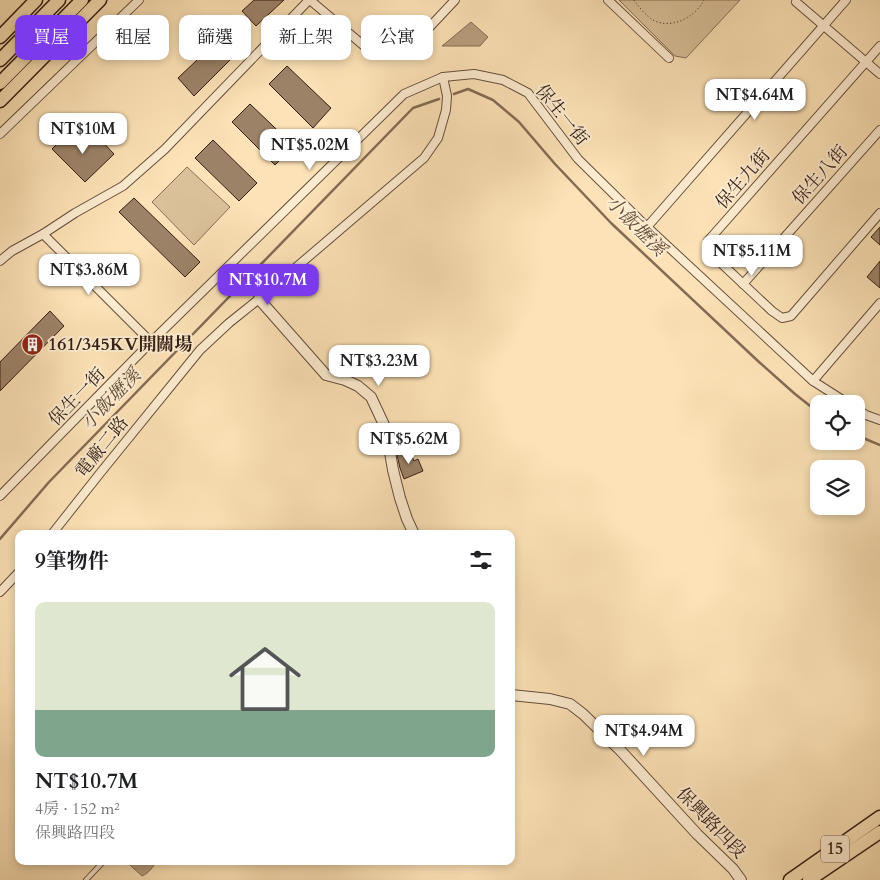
<!DOCTYPE html>
<html lang="zh-TW">
<head>
<meta charset="utf-8">
<style>
  :root { --surface:#fff; --page:#f6f6f6; --text:#202124; --muted:#757577; --line:#e0e0e0; --accent:#7c3aed }
  body { margin:0; font-family:Cardo,"Noto Serif TC",serif; background:var(--page); color:var(--text); height:100vh; display:flex; flex-direction:column; font-size:19px; white-space:nowrap }
  * { box-sizing:border-box; margin:0 }
  p { font-size:16px; color:var(--muted) }
  .icon { flex:none; width:28px; height:28px; fill:none; stroke:currentColor; stroke-width:2; stroke-linecap:round; stroke-linejoin:round }
  .map { position:relative; flex:1; overflow:hidden }
  .details { position:absolute; left:15px; top:530px; width:500px; height:335px; display:flex; flex-direction:column; background:var(--surface); border-radius:10px; box-shadow:0 2px 8px #0003 }
  .details>* { flex:none }
  .top-card { position:absolute; left:15px; top:15px; width:500px; height:45px; display:flex; gap:10px }
  .fabs { position:absolute; left:810px; top:395px; display:grid; gap:10px }
  .fabs a { display:grid; place-items:center; width:55px; height:55px; border-radius:10px; background:var(--surface); box-shadow:0 2px 8px #0003; font-size:25px }
  .price { position:absolute; translate:-50% -42px; padding:0 11px; border-radius:10px; background:#fff; color:#222; font-size:16px; line-height:32px; filter:drop-shadow(0 1px 2px #0008) }
  .price::after { content:''; position:absolute; left:50%; top:30px; width:15px; height:11px; margin-left:-8px; background:inherit; clip-path:polygon(0 0,100% 0,50% 100%) }
  .price.active { background:var(--accent); color:#fff }
  ul { padding:0; list-style:none }
  li { display:grid; align-content:center; gap:10px; height:265px; padding:0 20px }
  li+li { border-top:1px solid var(--line) }
  li span { display:grid; place-items:center; height:155px; border-radius:10px; color:#555 }
  li>.icon { margin-inline-start:auto }
  span .icon { width:90px; height:90px; fill:#fffc; stroke-width:1 }
  li b { font-size:21px }
  h2 { display:flex; justify-content:space-between; align-items:center; height:60px; padding:0 20px; font-size:21px }
  .tag { padding:0 18px; border-radius:10px; background:var(--surface); box-shadow:0 2px 8px #0003; font-size:18px; line-height:45px }
  .tag.active { background:var(--accent); color:#fff }
  .map>svg:first-child { display:block }
  .green { fill:#dac19a; stroke:#866f57 }
  .water { fill:#b89f7f; stroke:#836b54 }
  .lines { fill:none; stroke-linecap:round; stroke-linejoin:round }
  .stream { stroke:#836b54; stroke-width:2.5 }
  .building { fill:#9c8368; stroke:#331d14 }
  .service-casing { stroke:#654e3c; stroke-width:6 }
  .minor-casing { stroke:#654e3c; stroke-width:10 }
  .tertiary-casing { stroke:#654e3c; stroke-width:12 }
  .primary-casing { stroke:#331d14; stroke-width:15 }
  .trunk-casing { stroke:#331d14; stroke-width:15 }
  .path { stroke:#331d14; stroke-width:1; stroke-dasharray:1 2.5; stroke-linecap:butt }
  .service { stroke:#fdecd0; stroke-width:4 }
  .minor { stroke:#fdecd0; stroke-width:8 }
  .tertiary { stroke:#fdecd0; stroke-width:10 }
  .primary { stroke:#fce2b6; stroke-width:12 }
  .trunk { stroke:#fce2b6; stroke-width:12 }
  .labels { text-anchor:middle; dominant-baseline:central; stroke-width:4; stroke-linejoin:round; paint-order:stroke }
  .shield { fill:#fdecd0; stroke:#705b4c; stroke-width:1 }
  .shield-label { font-size:16px; font-weight:bold; fill:#331d14 }
  .street-label { font-size:18px; fill:#331d14; stroke:#fdecd0 }
  .poi-label { font-size:18px; font-weight:bold; fill:#331d14; stroke:#fdecd0; text-anchor:start }
  .water-label { font-size:19px; font-style:italic; fill:#624a39; stroke:#fdecd0 }
</style>
</head>
<body>
<div class="map">
<svg width="880" height="880" viewBox="0 0 880 880">
  <rect width="100%" height="100%" fill="#fce2b6"/>
  <filter id="stains"><feTurbulence type="fractalNoise" baseFrequency=".004" numOctaves="4"/><feColorMatrix values="0 0 0 0 .2 0 0 0 0 .09 0 0 0 0 .02 0 0 0 .5 -.17"/></filter>
  <radialGradient id="worn" r=".72"><stop offset=".6" stop-color="#630" stop-opacity="0"/><stop offset="1" stop-color="#630" stop-opacity=".3"/></radialGradient>
  <g class="green">
    <polygon points="619,0 740,0 686,58 675,56"/>
    <polygon points="187,167 230,207 194,245 152,202"/>
  </g>
  <g class="water">
    <polygon points="471,22 488,37 480,46 442,46"/>
    <path d="M135 861H157C153 867 149 873 142 876L130 865Z"/>
  </g>
  <g class="lines">
    <g class="stream">
      <polyline points="454,94 468,89 493,100 519,122 555,164 611,223 759,362 795,394 819,413"/>
      <polyline points="856,435 880,445"/>
      <polyline points="0,539 49,482 413,108 439,99"/>
    </g>
  </g>
  <g class="building">
    <polygon points="254,0 284,0 256,26 242,11"/>
    <polygon points="216,42 233,57 194,96 178,78"/>
    <polygon points="287,66 331,108 313,128 269,84"/>
    <polygon points="250,104 294,146 275,165 232,122"/>
    <polygon points="69,132 83,146 95,134 114,154 85,182 52,149"/>
    <polygon points="213,140 257,183 239,201 195,158"/>
    <polygon points="134,198 200,262 185,277 119,212"/>
    <polygon points="880,227 880,245 871,237"/>
    <polygon points="880,261 880,288 867,277"/>
    <polygon points="50,311 64,326 0,391 0,362"/>
    <polygon points="409,450 414,461 418,459 423,471 404,479 400,468 397,455"/>
  </g>
  <g class="lines">
    <defs>
      <polyline id="service" points="86,880 104,861"/>
      <g id="minor">
        <polyline points="310,0 370,51 396,52 425,32 455,0"/>
        <polyline points="608,0 669,58"/>
        <polyline points="796,2 880,74"/>
        <polyline points="880,46 708,241 707,250 772,311 782,318 791,316 880,213"/>
        <polyline points="0,134 139,0"/>
        <polyline points="647,227 846,0"/>
        <polyline points="43,234 151,342"/>
        <polyline points="0,261 12,251 43,234 75,213 123,186 165,149 309,0"/>
        <polyline points="743,284 880,130"/>
        <polyline points="813,381 880,303"/>
        <polyline points="856,408 866,415 880,420"/>
        <polyline points="0,496 151,342 404,94 443,77 474,74 503,80 528,93 578,159 647,227 813,381 849,404"/>
        <polyline points="52,534 101,472 200,350 229,323 259,299 424,158 438,138 446,110 447,96 443,77"/>
        <polyline points="0,592 19,572"/>
      </g>
      <g id="tertiary">
        <polyline points="259,299 326,375 345,380 358,386 371,397 386,429 393,470 400,498 407,519 414,534"/>
        <polyline points="511,695 550,699 570,704 583,714 621,751 697,834 733,869 741,880"/>
      </g>
      <g id="primary">
        <polyline points="0,37 36,0"/>
        <polyline points="0,101 100,0"/>
        <polyline points="790,880 880,817"/>
        <polyline points="809,880 880,832"/>
      </g>
      <g id="trunk">
        <polyline points="0,60 59,0"/>
        <polyline points="0,83 82,0"/>
      </g>
    </defs>
    <use href="#service" class="service-casing"/>
    <use href="#minor" class="minor-casing"/>
    <use href="#tertiary" class="tertiary-casing"/>
    <use href="#primary" class="primary-casing"/>
    <use href="#trunk" class="trunk-casing"/>
    <path class="path" d="M634 0C639 7 646 16 653 20 672 30 695 17 704 0"/>
    <use href="#service" class="service"/>
    <use href="#minor" class="minor"/>
    <use href="#tertiary" class="tertiary"/>
    <use href="#primary" class="primary"/>
    <use href="#trunk" class="trunk"/>
  </g>
  <defs>
    <symbol id="building-disc" viewBox="-11 -11 22 22"><circle r="9.5" fill="#8f2418" stroke="#fdecd0"/><path d="M-4-6H4V6H1V3H-1V6H-4ZM-2.5-4.3h1.7v1.8h-1.7ZM.8-4.3h1.7v1.8H.8ZM-2.5-1h1.7V.8h-1.7ZM.8-1h1.7V.8H.8Z" fill="#fff"/></symbol>
  </defs>
  <g fill-rule="evenodd">
    <use href="#building-disc" x="20" y="332" width="25" height="25"/>
  </g>
  <g class="labels">
    <rect class="shield" x="821" y="835.5" width="28" height="27" rx="4"/>
    <g class="shield-label">
      <text x="835" y="849">15</text>
    </g>
    <g class="street-label">
      <text transform="translate(562 115) rotate(51)">保生一街</text>
      <text transform="translate(820 175) rotate(-48)">保生八街</text>
      <text transform="translate(743 179) rotate(-49)">保生九街</text>
      <text transform="translate(77 397) rotate(-46)">保生一街</text>
      <text transform="translate(102 447) rotate(-51)">電廠二路</text>
      <text transform="translate(711 823) rotate(46)">保興路四段</text>
    </g>
    <g class="poi-label">
      <text x="48" y="344">161/345KV開關場</text>
    </g>
    <g class="water-label">
      <text transform="translate(636 226) rotate(45)">小飯壢溪</text>
      <text transform="translate(111 399) rotate(-46)">小飯壢溪</text>
    </g>
  </g>
  <rect width="100%" height="100%" filter="url(#stains)"/>
  <rect width="100%" height="100%" fill="url(#worn)"/>
</svg>
<div class="fabs">
<a><svg class="icon" aria-label="locate" viewBox="0 0 24 24"><circle cx="12" cy="12" r="6"/><path d="M12 2v4M12 18v4M2 12h4M18 12h4"/></svg></a>
<a><svg class="icon" aria-label="layers" viewBox="0 0 24 24"><path d="M12 4l9 5-9 5-9-5zM3 14l9 5 9-5"/></svg></a>
</div>
<b class="price" style="left:755px;top:121px">NT$4.64M</b>
<b class="price" style="left:83px;top:155px">NT$10M</b>
<b class="price" style="left:310px;top:171px">NT$5.02M</b>
<b class="price" style="left:752px;top:277px">NT$5.11M</b>
<b class="price" style="left:89px;top:296px">NT$3.86M</b>
<b class="price active" style="left:268px;top:306px">NT$10.7M</b>
<b class="price" style="left:379px;top:387px">NT$3.23M</b>
<b class="price" style="left:409px;top:465px">NT$5.62M</b>
<b class="price" style="left:644px;top:757px">NT$4.94M</b>
<div class="top-card">
<a class="tag active">買屋</a>
<a class="tag">租屋</a>
<a class="tag">篩選</a>
<a class="tag">新上架</a>
<a class="tag">公寓</a>
</div>
<section class="details">
<h2>9筆物件<svg class="icon" aria-label="filters" viewBox="0 0 24 24"><path d="M4 7h16M4 17h16"/><circle cx="9" cy="7" r="2"/><circle cx="15" cy="17" r="2"/></svg></h2>
<ul>
<li><span style="background:linear-gradient(#dfe7d0 70%,#7fa58c 0)"><svg class="icon" aria-label="home" viewBox="0 0 24 24"><path d="M3 11l9-7 9 7M6 9v11h12V9"/></svg></span><div><b>NT$10.7M</b><p>4房 · 152 m²</p><p>保興路四段</p></div></li>
</ul>
</section>
</div>
</body>
</html>
